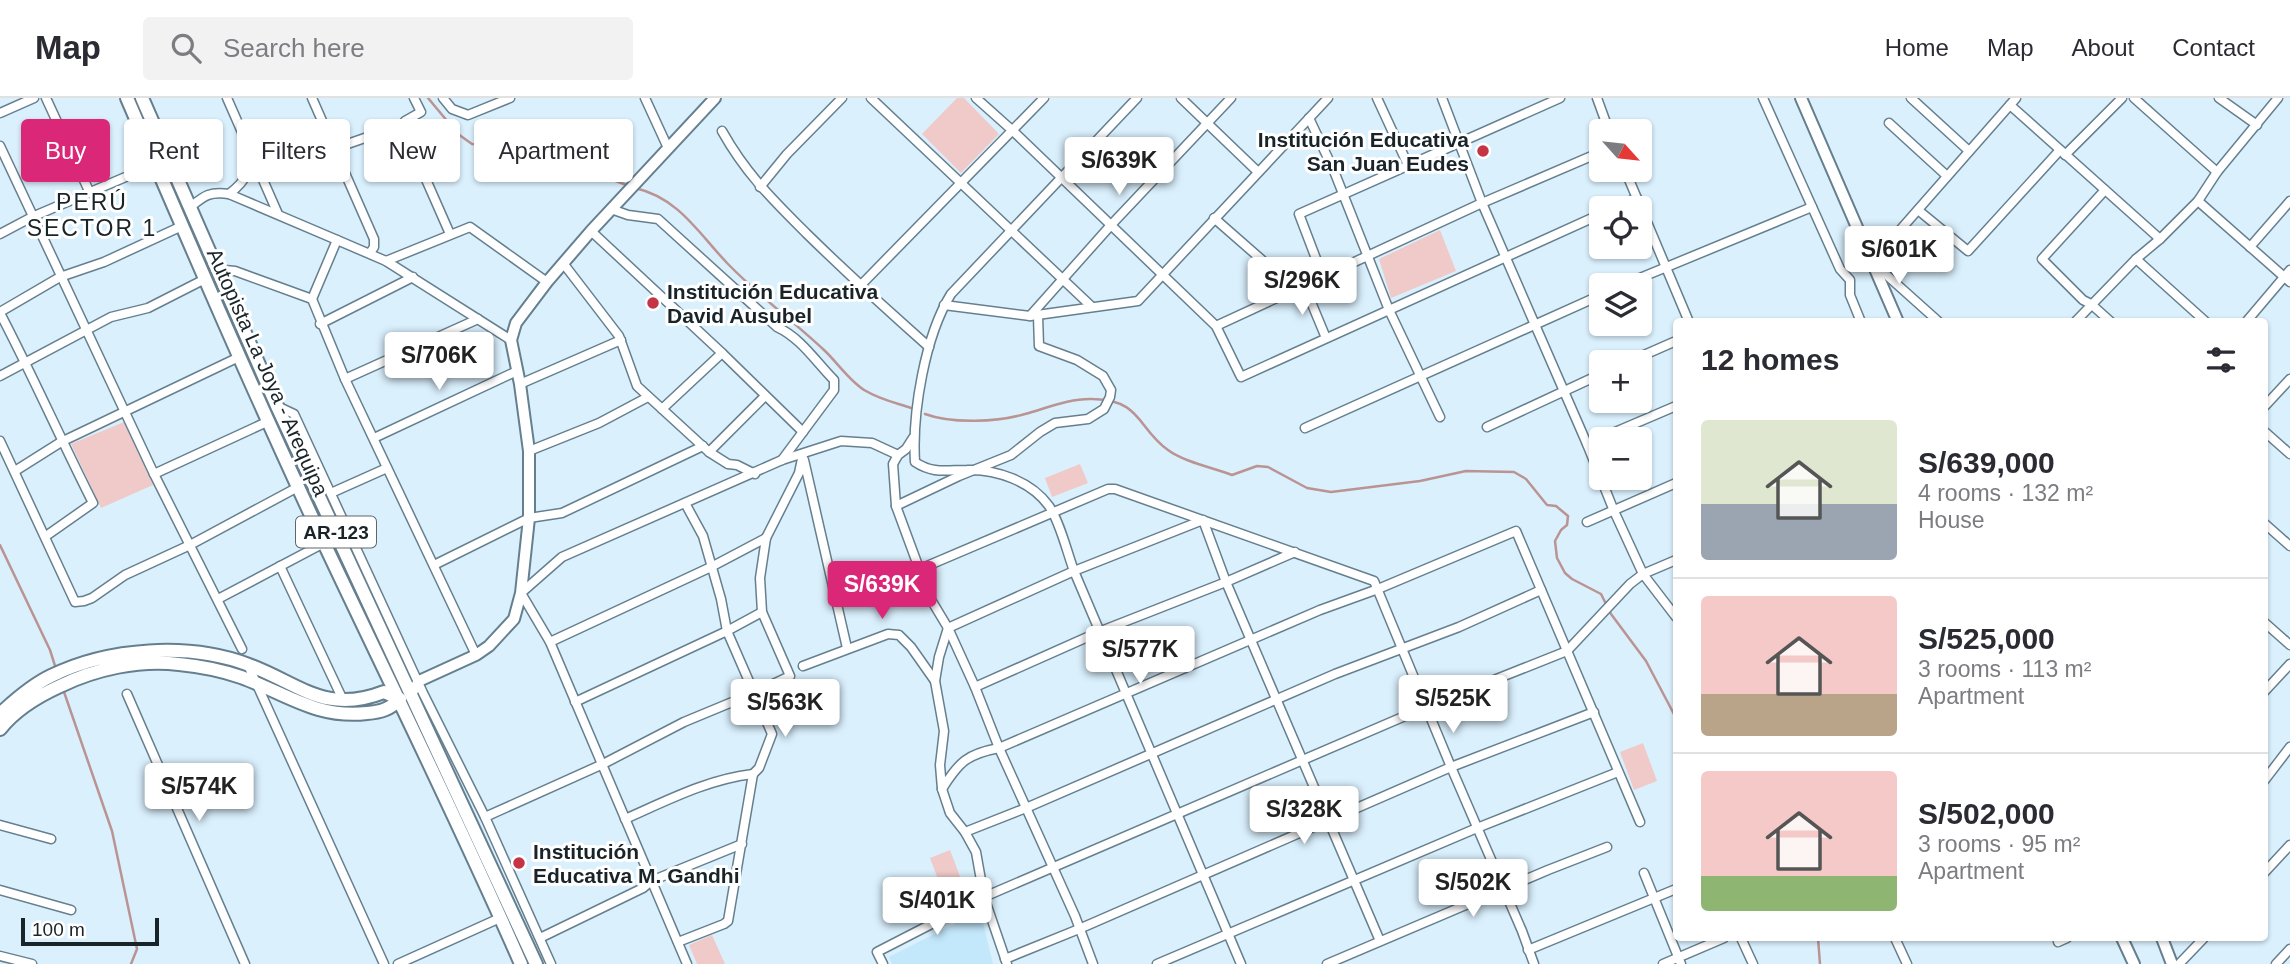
<!DOCTYPE html>
<html lang="en">
<head>
<meta charset="utf-8">
<style>
  :root { --surface:#fff; --page:#f2f2f3; --text:#2b2b33; --muted:#7c7c81; --line:#e1e1e2; --accent:#db2777 }
  body { margin:0; font-family:Arial,sans-serif; background:var(--page); color:var(--text); height:100vh; display:flex; flex-direction:column; font-size:26px; white-space:nowrap }
  * { box-sizing:border-box; margin:0 }
  p { font-size:23px; color:var(--muted) }
  .icon { flex:none; width:38px; height:38px; fill:none; stroke:currentColor; stroke-width:2; stroke-linecap:round; stroke-linejoin:round }
  .map { position:relative; flex:1; overflow:hidden }
  .panel { position:absolute; left:1673px; top:220px; width:595px; height:623px; display:flex; flex-direction:column; background:var(--surface); border-radius:7px; box-shadow:0 2px 5px #0004 }
  .panel>* { flex:none }
  .hud { position:absolute; left:21px; top:21px; width:665px; height:63px; display:flex; gap:14px }
  .needle { width:46px; rotate:117deg }
  .tools { position:absolute; left:1589px; top:21px; display:grid; gap:14px }
  .tools a { display:grid; place-items:center; width:63px; height:63px; border-radius:7px; background:var(--surface); box-shadow:0 2px 5px #0004; font-size:35px }
  .scale { position:absolute; left:21px; bottom:18px; width:138px; box-sizing:border-box; padding-left:7px; border:4px solid #192429; border-top:0; font-size:19px; line-height:24px; white-space:nowrap; color:#192429; -webkit-text-stroke:5px #fff; paint-order:stroke }
  .price { position:absolute; translate:-50% -60px; padding:0 16px; border-radius:7px; background:#fff; color:#222; font-size:23px; line-height:46px; filter:drop-shadow(0 2px 4px #0008) }
  .price::after { content:''; position:absolute; left:50%; top:42px; width:21px; height:16px; margin-left:-10px; background:inherit; clip-path:polygon(0 0,100% 0,50% 100%) }
  .price.selected { background:var(--accent); color:#fff }
  ul { padding:0; list-style:none }
  li { display:flex; align-items:center; gap:21px; height:175px; padding:0 28px }
  li+li { border-top:2px solid var(--line) }
  li span { display:grid; place-items:center; flex:none; width:196px; height:140px; border-radius:7px; color:#555 }
  li>.icon { margin-inline-start:auto }
  span .icon { width:84px; height:84px; fill:#fffc; stroke-width:1 }
  li b { font-size:30px }
  h2 { display:flex; justify-content:space-between; align-items:center; height:84px; padding:0 28px; font-size:30px }
  .pill { padding:0 24px; border-radius:7px; background:var(--surface); box-shadow:0 2px 5px #0004; font-size:24px; line-height:63px }
  .pill.selected { background:var(--accent); color:#fff }
  header { display:flex; align-items:center; gap:42px; box-sizing:border-box; height:98px; padding:0 35px; background:var(--surface); border-bottom:2px solid var(--line) }
  header strong { font-size:33px }
  nav { display:flex; gap:38px; margin-inline-start:auto; font-size:24px }
  .search { width:490px; height:63px; background:var(--page); display:flex; align-items:center; gap:18px; box-sizing:border-box; padding:0 24px; border-radius:7px; color:var(--muted); font-size:26px }
  .map>svg:first-child { display:block }
  .built { fill:#c3e7fb }
  .green { fill:#f0cac9 }
  .lines { fill:none; stroke-linecap:round; stroke-linejoin:round }
  .stream { stroke:#ba9493; stroke-width:2.5 }
  .street-casing { stroke:#667f8e; stroke-width:11 }
  .secondary-casing { stroke:#667f8e; stroke-width:14 }
  .primary-casing { stroke:#667f8e; stroke-width:16 }
  .street { stroke:#fff; stroke-width:8 }
  .secondary { stroke:#fff; stroke-width:10 }
  .primary { stroke:#fff; stroke-width:12 }
  .poi-dot { fill:#c53445; stroke:#fff; stroke-width:2.5 }
  .labels { text-anchor:middle; dominant-baseline:central; stroke-width:6; stroke-linejoin:round; paint-order:stroke }
  .shield { fill:#fff; stroke:#5e6669; stroke-width:2 }
  .shield-label { font-size:19px; font-weight:bold; fill:#192429 }
  .poi-label { font-size:21px; font-weight:bold; fill:#192429; stroke:#fff; text-anchor:start }
  .street-label { font-size:21px; fill:#192429; stroke:#fff }
  .neighbourhood-label { font-size:23px; letter-spacing:2px; fill:#192429; stroke:#fff }
</style>
</head>
<body>
<header>
<strong>Map</strong>
<div class="search"><svg class="icon" aria-label="search" viewBox="0 0 24 24"><circle cx="10" cy="10" r="6"/><path d="M15 15l6 6"/></svg>Search here</div>
<nav><a>Home</a><a>Map</a><a>About</a><a>Contact</a></nav>
</header>
<div class="map">
<svg width="2290" height="866" viewBox="0 0 2290 866">
  <rect width="100%" height="100%" fill="#daf0fd"/>
  <polygon class="built" points="980,813 993,866 892,866 889,859"/>
  <g class="green">
    <polygon points="957,0 964,0 999,36 961,75 922,36"/>
    <polygon points="1440,132 1456,173 1391,200 1379,161"/>
    <polygon points="124,324 153,387 101,410 71,346"/>
    <polygon points="1080,366 1088,385 1052,399 1045,380"/>
    <polygon points="1643,645 1657,683 1634,692 1620,654"/>
    <polygon points="950,752 964,789 944,797 930,760"/>
    <polygon points="712,837 725,866 697,866 689,847"/>
  </g>
  <g class="lines">
    <g class="stream">
      <polyline points="428,0 458,36 472,46 508,47 541,37 549,37 608,80 629,88"/>
      <path d="M635 90C679 100 699 136 728 166 758 197 793 223 824 252 837 264 851 285 866 293 879 301 896 305 911 310"/>
      <path d="M925 316C952 326 998 324 1025 316 1047 310 1070 300 1093 301 1142 302 1137 330 1168 352 1184 364 1214 370 1232 377L1257 368 1268 369 1307 390 1331 394 1420 383 1466 373 1514 374 1526 381 1547 407 1556 408 1568 418 1567 427 1561 432 1555 443 1557 460 1565 475 1572 481 1601 496 1611 516 1646 563 1676 620"/>
      <polyline points="0,447 50,552 56,571"/>
      <polyline points="63,591 112,733 137,851 131,866"/>
      <polyline points="1818,840 1820,866"/>
    </g>
    <defs>
      <g id="street">
        <polyline points="46,0 89,93"/>
        <polyline points="227,0 278,116"/>
        <polyline points="312,0 374,141 374,149 370,155"/>
        <polyline points="443,0 452,11 468,17 510,0"/>
        <polyline points="645,0 668,50"/>
        <polyline points="871,0 1091,208"/>
        <polyline points="976,0 1013,33 1216,228 1241,279 1601,116"/>
        <path d="M1137 0 951 196C925 238 912 314 915 364 933 376 946 372 967 372 996 371 1031 383 1049 408 1060 424 1067 454 1074 473L1241 866"/>
        <polyline points="1181,0 1258,74"/>
        <polyline points="1377,0 1408,67"/>
        <polyline points="1442,0 1482,105 1587,346 1614,413 1643,476 1676,519"/>
        <polyline points="1597,0 1609,33"/>
        <polyline points="1763,0 1840,171 1850,182 1850,197 1861,224"/>
        <polyline points="1911,0 1969,53"/>
        <polyline points="2134,0 2217,74"/>
        <polyline points="2219,0 2257,27"/>
        <polyline points="2010,7 2160,141"/>
        <polyline points="0,15 34,0"/>
        <polyline points="1309,20 1334,73 1389,212 1440,319"/>
        <polyline points="1889,25 1947,78"/>
        <polyline points="402,27 405,23 421,14 414,0"/>
        <path d="M722 33C746 76 773 102 807 136 847 175 887 212 929 249"/>
        <polyline points="0,48 154,376 242,551"/>
        <polyline points="336,50 402,27 450,136"/>
        <polyline points="2065,57 2122,0"/>
        <polyline points="1625,72 1689,224"/>
        <polyline points="760,89 787,56 842,0"/>
        <polyline points="2105,92 2042,161 2083,202 2091,206 2111,224"/>
        <path d="M229 96C247 82 250 75 247 51"/>
        <polyline points="2198,103 2290,184"/>
        <path d="M189 110C204 98 209 93 229 96L337 142 312 201 345 281 476 557"/>
        <polyline points="1615,110 1637,100"/>
        <path d="M611 111 628 117 658 121 777 229C801 240 816 264 834 282V292L782 362"/>
        <polyline points="1918,112 1968,153 2060,52"/>
        <polyline points="1214,120 1294,190"/>
        <polyline points="591,133 722,255 803,334"/>
        <polyline points="0,136 32,119 156,66"/>
        <polyline points="337,142 386,163 511,242"/>
        <polyline points="2250,149 2290,103"/>
        <polyline points="2136,161 2206,224"/>
        <polyline points="386,163 470,129 547,184"/>
        <polyline points="563,165 619,238 637,288 709,354 728,366 737,367 755,376"/>
        <polyline points="215,171 235,173 312,201"/>
        <polyline points="1323,179 1299,116 1560,0"/>
        <polyline points="1304,187 1326,240"/>
        <polyline points="1623,187 1812,109"/>
        <polyline points="860,188 1044,0"/>
        <polyline points="944,207 1030,218 1138,203 1328,0"/>
        <polyline points="0,214 60,179 104,164 182,128"/>
        <path d="M0 215C33 278 61 342 93 405L46 438"/>
        <polyline points="1030,218 1111,127 1231,0"/>
        <polyline points="1939,224 1872,164 2016,0"/>
        <polyline points="2075,224 2136,161 2160,141 2198,103 2217,74 2278,0"/>
        <polyline points="2246,224 2290,172"/>
        <polyline points="320,226 413,179"/>
        <polyline points="1216,228 1482,105 1601,54"/>
        <polyline points="1628,264 1676,243"/>
        <polyline points="0,278 111,219 148,210 205,181"/>
        <polyline points="345,281 478,221"/>
        <polyline points="520,286 621,242"/>
        <polyline points="277,308 294,316 423,595 485,719 551,866"/>
        <polyline points="2264,309 2290,281"/>
        <polyline points="662,311 722,255"/>
        <polyline points="1487,329 1601,276"/>
        <polyline points="1305,330 1601,197"/>
        <polyline points="2264,333 2290,356"/>
        <polyline points="374,340 517,273"/>
        <polyline points="913,340 906,351 898,357 893,366 896,408 930,500 948,530 975,589 999,650 1075,818 1093,866"/>
        <polyline points="0,343 75,504 84,503 92,500 125,477 190,447 298,389"/>
        <polyline points="1587,346 1676,308"/>
        <polyline points="529,353 599,325 648,299"/>
        <polyline points="709,354 765,298"/>
        <polyline points="804,362 847,550"/>
        <polyline points="15,373 61,344 239,259"/>
        <polyline points="154,376 269,323"/>
        <polyline points="331,395 387,370"/>
        <polyline points="896,408 959,378 1011,357 1040,334 1055,325 1088,321 1104,311 1110,299 1111,292 1103,278 1077,262 1039,248 1038,218"/>
        <polyline points="1587,424 1676,385"/>
        <polyline points="2264,425 2290,448"/>
        <polyline points="434,467 529,420 562,415 703,348"/>
        <polyline points="280,468 343,602"/>
        <polyline points="920,471 1108,391 1115,391 1374,483 1451,669 1522,833 1534,866"/>
        <polyline points="218,501 324,445"/>
        <polyline points="2264,524 2290,547"/>
        <polyline points="550,544 711,469 766,440"/>
        <polyline points="248,567 384,866"/>
        <polyline points="803,568 888,536 899,537 911,549 935,583"/>
        <polyline points="975,589 1101,533 1226,484 1295,454"/>
        <polyline points="2264,594 2290,566"/>
        <polyline points="127,596 245,866"/>
        <polyline points="575,604 727,533 762,514"/>
        <polyline points="2264,683 2290,649"/>
        <path d="M942 691C959 664 967 656 999 650L1320 512 1378 491 1516 433 1640 724"/>
        <polyline points="485,719 603,666 684,624 754,595 790,578 762,514 760,480 766,440 799,375 803,356"/>
        <path d="M625 721C666 703 708 681 753 676"/>
        <polyline points="0,727 51,741"/>
        <polyline points="965,734 1026,710 1335,576 1459,529 1541,492"/>
        <polyline points="1644,775 1681,866"/>
        <polyline points="2264,775 2290,747"/>
        <polyline points="0,792 71,812"/>
        <polyline points="540,840 643,790 651,783 742,746"/>
        <polyline points="1741,840 1753,866"/>
        <polyline points="1895,840 1907,866"/>
        <polyline points="678,844 724,826 728,823 753,676 759,670 772,636 727,533 721,501 703,438 685,405"/>
        <polyline points="2058,844 2067,840"/>
        <polyline points="1528,852 1676,791"/>
        <polyline points="0,858 32,866"/>
        <polyline points="1005,861 1079,831 1451,669 1594,614"/>
        <polyline points="398,866 500,820"/>
        <polyline points="687,866 550,544 521,495 562,459 782,362 841,343 872,345 898,357"/>
        <polyline points="883,866 877,854 984,799 1426,609 1567,553 1630,486 1643,476 1676,462"/>
        <polyline points="1007,866 984,799 976,754 965,734 950,715 942,691 940,667 944,633 935,583 939,559 948,530 1074,473 1203,422 1226,484 1380,843"/>
        <polyline points="1157,866 1477,730 1618,674"/>
        <polyline points="1327,866 1548,772 1607,749"/>
        <polyline points="1663,866 1724,840"/>
        <polyline points="2179,866 2204,840"/>
        <polyline points="2276,866 2290,851"/>
      </g>
      <g id="secondary">
        <polyline points="1801,0 1898,224"/>
        <polyline points="411,596 419,583 476,557 489,548 514,521 521,495 529,420 529,353 520,286 511,242 516,225 547,184 591,133 715,0"/>
        <polyline points="2122,840 2134,866"/>
        <polyline points="2162,840 2172,866"/>
      </g>
      <g id="primary">
        <path d="M127 0C191 149 255 298 324 445 390 585 459 724 521 866"/>
        <polyline points="142,0 277,308 536,866"/>
        <path d="M0 616C15 602 32 587 51 578 108 550 189 544 249 567 300 586 325 617 384 594L400 601C390 611 381 614 367 615 317 621 285 595 241 579 221 572 199 568 179 566 139 561 95 571 60 588 38 598 15 612 0 631"/>
      </g>
    </defs>
    <use href="#street" class="street-casing"/>
    <use href="#secondary" class="secondary-casing"/>
    <use href="#primary" class="primary-casing"/>
    <use href="#street" class="street"/>
    <use href="#secondary" class="secondary"/>
    <use href="#primary" class="primary"/>
  </g>
  <g class="poi-dot">
    <circle cx="1483" cy="53" r="7"/>
    <circle cx="653" cy="205" r="7"/>
    <circle cx="519" cy="765" r="7"/>
  </g>
  <g class="labels">
    <rect class="shield" x="296" y="418.5" width="80" height="31" rx="5"/>
    <g class="shield-label">
      <text x="336" y="434">AR-123</text>
    </g>
    <g class="poi-label">
      <text x="1469" y="41" text-anchor="end">Institución Educativa<tspan x="1469" dy="24">San Juan Eudes</tspan></text>
      <text x="667" y="193">Institución Educativa<tspan x="667" dy="24">David Ausubel</tspan></text>
      <text x="533" y="753">Institución<tspan x="533" dy="24">Educativa M. Gandhi</tspan></text>
    </g>
    <g class="street-label">
      <text transform="translate(268 274) rotate(66)">Autopista La Joya - Arequipa</text>
    </g>
    <g class="neighbourhood-label">
      <text x="92" y="104">PERÚ<tspan x="92" dy="26">SECTOR 1</tspan></text>
    </g>
  </g>
</svg>
<div class="tools">
<a><svg class="needle" viewBox="-14 -14 28 28"><path d="M0-13l5 13h-10z" fill="#e53935"/><path d="M0 13l5-13h-10z" fill="#7c7c81"/></svg></a>
<a><svg class="icon" aria-label="locate" viewBox="0 0 24 24"><circle cx="12" cy="12" r="6"/><path d="M12 2v4M12 18v4M2 12h4M18 12h4"/></svg></a>
<a><svg class="icon" aria-label="layers" viewBox="0 0 24 24"><path d="M12 4l9 5-9 5-9-5zM3 14l9 5 9-5"/></svg></a>
<a>+</a>
<a>−</a>
</div>
<div class="scale">100 m</div>
<b class="price" style="left:1119px;top:99px">S/639K</b>
<b class="price" style="left:1899px;top:188px">S/601K</b>
<b class="price" style="left:1302px;top:219px">S/296K</b>
<b class="price" style="left:439px;top:294px">S/706K</b>
<b class="price selected" style="left:882px;top:523px">S/639K</b>
<b class="price" style="left:1140px;top:588px">S/577K</b>
<b class="price" style="left:1453px;top:637px">S/525K</b>
<b class="price" style="left:785px;top:641px">S/563K</b>
<b class="price" style="left:199px;top:725px">S/574K</b>
<b class="price" style="left:1304px;top:748px">S/328K</b>
<b class="price" style="left:1473px;top:821px">S/502K</b>
<b class="price" style="left:937px;top:839px">S/401K</b>
<div class="hud">
<a class="pill selected">Buy</a>
<a class="pill">Rent</a>
<a class="pill">Filters</a>
<a class="pill">New</a>
<a class="pill">Apartment</a>
</div>
<section class="panel">
<h2>12 homes<svg class="icon" aria-label="filters" viewBox="0 0 24 24"><path d="M4 7h16M4 17h16"/><circle cx="9" cy="7" r="2"/><circle cx="15" cy="17" r="2"/></svg></h2>
<ul>
<li><span style="background:linear-gradient(#dfe7d0 60%,#9aa5b1 0)"><svg class="icon" aria-label="home" viewBox="0 0 24 24"><path d="M3 11l9-7 9 7M6 9v11h12V9"/></svg></span><div><b>S/639,000</b><p>4 rooms · 132 m²</p><p>House</p></div></li>
<li><span style="background:linear-gradient(#f6c9c9 70%,#b9a48a 0)"><svg class="icon" aria-label="home" viewBox="0 0 24 24"><path d="M3 11l9-7 9 7M6 9v11h12V9"/></svg></span><div><b>S/525,000</b><p>3 rooms · 113 m²</p><p>Apartment</p></div></li>
<li><span style="background:linear-gradient(#f6c9c9 75%,#8fb573 0)"><svg class="icon" aria-label="home" viewBox="0 0 24 24"><path d="M3 11l9-7 9 7M6 9v11h12V9"/></svg></span><div><b>S/502,000</b><p>3 rooms · 95 m²</p><p>Apartment</p></div></li>
</ul>
</section>
</div>
</body>
</html>
